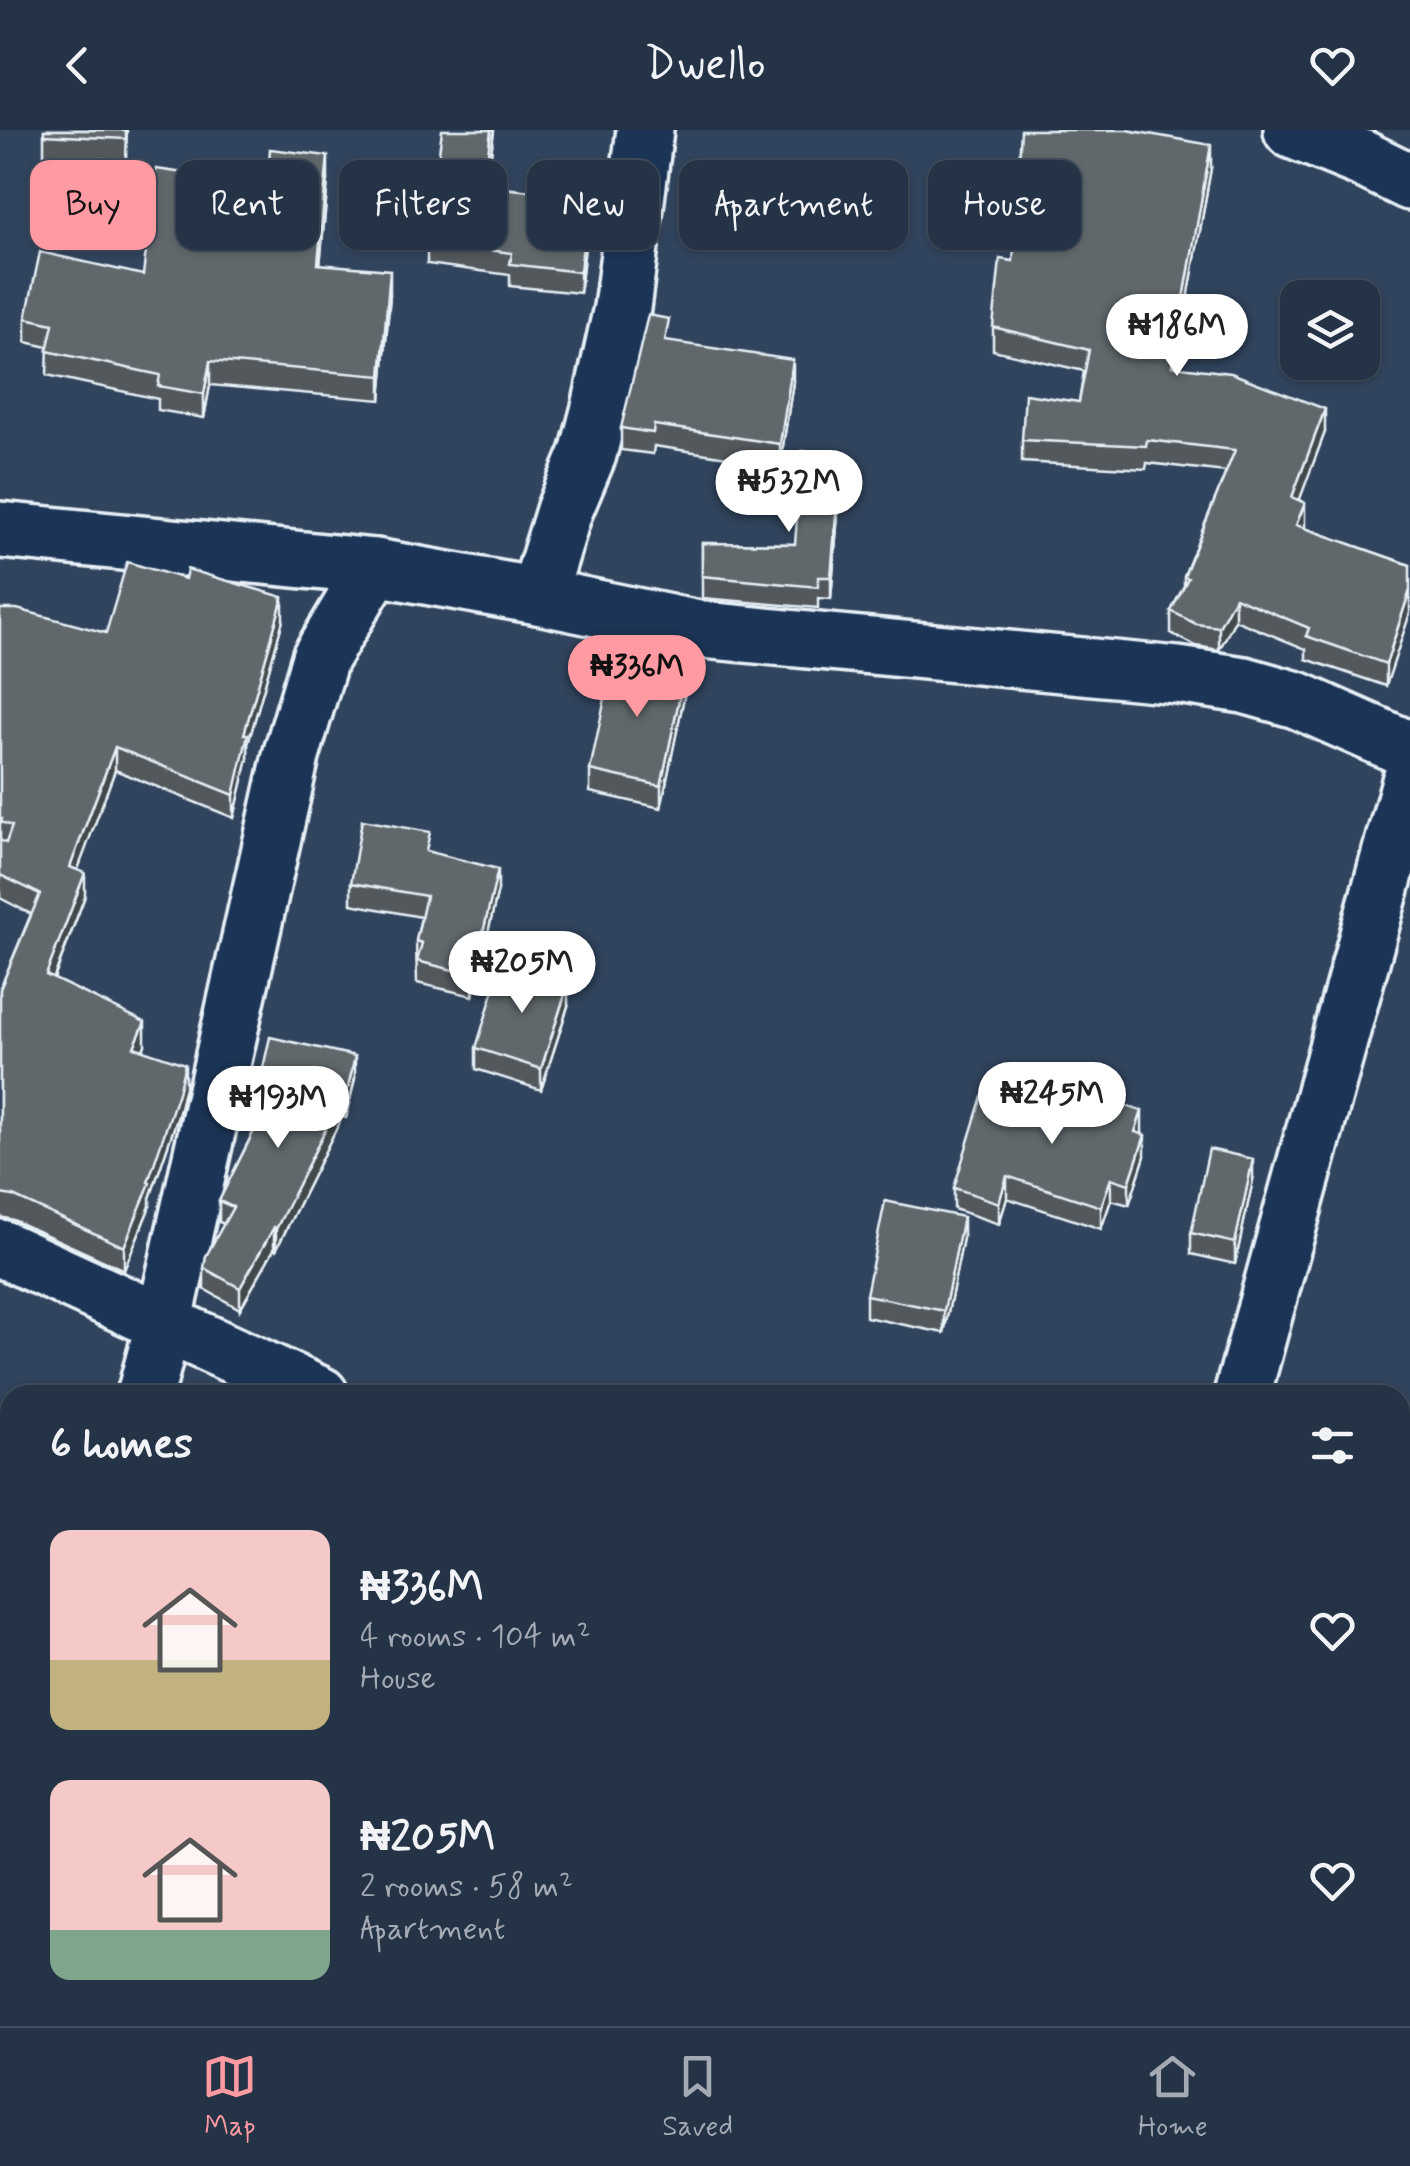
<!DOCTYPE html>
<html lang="en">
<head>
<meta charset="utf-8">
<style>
  :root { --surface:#253346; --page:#2d3b4d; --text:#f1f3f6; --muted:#a3aab3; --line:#424e5f; --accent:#ff9aa2 }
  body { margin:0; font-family:Mynerve,sans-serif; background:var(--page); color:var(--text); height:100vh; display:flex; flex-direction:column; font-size:38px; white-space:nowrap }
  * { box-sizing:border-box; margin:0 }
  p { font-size:32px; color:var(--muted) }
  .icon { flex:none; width:55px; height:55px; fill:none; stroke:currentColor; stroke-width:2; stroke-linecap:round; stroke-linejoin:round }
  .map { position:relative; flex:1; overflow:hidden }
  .details { position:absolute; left:0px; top:1255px; width:1410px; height:642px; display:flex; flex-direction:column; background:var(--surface); border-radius:30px 30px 0 0; box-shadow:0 2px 8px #0004,0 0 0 2px var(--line) }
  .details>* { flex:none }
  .hud { position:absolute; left:30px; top:30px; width:1350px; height:90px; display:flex; gap:20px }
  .tools { position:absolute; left:1280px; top:150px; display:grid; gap:20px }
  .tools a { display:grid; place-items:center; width:100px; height:100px; border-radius:20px; background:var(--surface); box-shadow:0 2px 8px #0004,0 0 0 2px var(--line); font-size:50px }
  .price { position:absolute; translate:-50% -85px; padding:0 22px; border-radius:35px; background:#fff; color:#222; font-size:32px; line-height:65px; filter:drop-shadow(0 2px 5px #0008) }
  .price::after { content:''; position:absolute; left:50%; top:60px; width:30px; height:22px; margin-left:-15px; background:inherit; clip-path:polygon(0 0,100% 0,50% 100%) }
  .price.on { background:var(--accent); color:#111 }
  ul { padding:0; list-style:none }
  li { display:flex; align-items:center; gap:30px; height:250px; padding:0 50px }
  li span { display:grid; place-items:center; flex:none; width:280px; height:200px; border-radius:20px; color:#555 }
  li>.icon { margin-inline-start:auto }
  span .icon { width:120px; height:120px; fill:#fffc; stroke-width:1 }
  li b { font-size:42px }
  h2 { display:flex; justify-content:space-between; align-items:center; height:120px; padding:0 50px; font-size:42px }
  .pill { padding:0 35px; border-radius:20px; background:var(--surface); box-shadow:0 2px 8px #0004,0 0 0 2px var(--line); font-size:35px; line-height:90px }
  .pill.on { background:var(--accent); color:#111 }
  header { display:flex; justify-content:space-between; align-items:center; height:130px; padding:0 50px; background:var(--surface); font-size:45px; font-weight:600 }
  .menu { display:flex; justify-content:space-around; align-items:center; height:140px; border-top:2px solid var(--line); background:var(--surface); font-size:28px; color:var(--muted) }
  .menu a { display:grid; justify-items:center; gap:5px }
  .menu .on { color:var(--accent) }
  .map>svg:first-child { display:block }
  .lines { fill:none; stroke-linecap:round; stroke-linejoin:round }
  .street-casing { stroke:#e8f1f8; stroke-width:62 }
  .street { stroke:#1d3557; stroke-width:55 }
  .wall { fill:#53595d; stroke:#e8f1f8; stroke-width:2.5 }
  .shaded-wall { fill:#43484c; stroke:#e8f1f8; stroke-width:2.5 }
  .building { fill:#60676c; stroke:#e8f1f8; stroke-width:2.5 }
</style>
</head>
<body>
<header><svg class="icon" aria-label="back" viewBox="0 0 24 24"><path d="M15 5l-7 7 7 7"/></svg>Dwello<svg class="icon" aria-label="heart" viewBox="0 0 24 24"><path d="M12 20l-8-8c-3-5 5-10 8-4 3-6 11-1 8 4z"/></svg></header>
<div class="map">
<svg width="1410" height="1896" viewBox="0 0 1410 1896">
  <rect width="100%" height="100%" fill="#31445d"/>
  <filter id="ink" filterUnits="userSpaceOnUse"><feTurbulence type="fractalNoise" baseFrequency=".01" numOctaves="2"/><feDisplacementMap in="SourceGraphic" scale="20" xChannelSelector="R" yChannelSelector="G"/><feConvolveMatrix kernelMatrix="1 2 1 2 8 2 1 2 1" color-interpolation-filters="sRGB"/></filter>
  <g filter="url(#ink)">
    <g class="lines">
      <defs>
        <g id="street">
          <polyline points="1292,0 1361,28 1410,52"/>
          <polyline points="0,400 375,437 538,466 703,500 1177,545 1244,555 1297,570 1410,620"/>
          <polyline points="538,466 564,381 588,324 600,278 622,178 645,0"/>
          <polyline points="0,1118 320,1265"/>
          <polyline points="145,1265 164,1193 291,626 320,528 375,437"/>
          <polyline points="1242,1265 1410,652"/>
          <polyline points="1400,1573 1410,1577"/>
          <polyline points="1035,1896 1038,1888"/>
        </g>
      </defs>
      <use href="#street" class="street-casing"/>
      <use href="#street" class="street"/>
    </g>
    <g class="wall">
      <polygon points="44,0 127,0 126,30 44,26"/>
      <polygon points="494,0 487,56 588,88 580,163 510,156 510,145 427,134 427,112"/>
      <polygon points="1211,38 1176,236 1325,302 1299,370 1305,396 1304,398 1410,435 1386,556 1306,529 1306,519 1235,490 1219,520 1196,516 1171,503 1171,481 1184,456 1184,446 1226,342 1147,333 1146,339 1022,332 1022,310 1079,272 1084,241 993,220 993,197 1013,131"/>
      <polygon points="328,50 320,134 390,164 381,270 210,255 204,288 158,280 158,269 47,245 48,217 26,212 26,188 143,145 267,55"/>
      <polygon points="668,212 793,252 780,335 654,316 653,324 621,320 621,298"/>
      <polygon points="841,346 831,469 818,468 818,478 702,468 702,413 795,414"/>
      <polygon points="0,479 106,503 283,490 248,614 248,628 234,688 115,640 77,740 85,766 54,849 145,915 143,920 185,957 178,986 150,1068 150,1076 124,1140 13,1090 0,1087 0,859 31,784 0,768"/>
      <polygon points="685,562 661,678 590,662 590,640"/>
      <polygon points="351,753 498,760 473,866 417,853 416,811 421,787 351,774"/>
      <polygon points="568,876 541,960 476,939 476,918"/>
      <polygon points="261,947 355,948 346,988 342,987 276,1120 274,1119 240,1179 204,1159 204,1138 224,1094 219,1092 219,1071 269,970 261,968"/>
      <polygon points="1046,987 1142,1002 1145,1026 1129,1075 1111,1070 1101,1099 1007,1068 999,1094 954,1079 954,1058"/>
      <polygon points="1253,1050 1235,1134 1191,1124 1191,1103"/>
      <polygon points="963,1108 944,1203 866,1187 866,1165"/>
      <polygon points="10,1295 9,1415 0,1412 0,1306"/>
      <polygon points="1400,1399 1410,1403 1410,1510 1400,1506"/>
      <polygon points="279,1888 359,1888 355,1896 280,1896"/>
      <polygon points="985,1888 1001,1888 1000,1892"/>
    </g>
    <g class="shaded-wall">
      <polygon points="491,0 494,0 484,77 484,56"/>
      <polygon points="1211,15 1211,38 1172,259 1172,236"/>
      <polygon points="328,26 328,50 318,158 318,134"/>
      <polygon points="588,67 588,88 580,163 580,142"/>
      <polygon points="390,140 390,164 381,270 381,246"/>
      <polygon points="793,230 793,252 780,335 780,314"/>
      <polygon points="210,231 210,255 204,288 204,264"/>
      <polygon points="1325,279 1325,302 1292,390 1292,367"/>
      <polygon points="841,324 841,346 831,469 831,447"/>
      <polygon points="1305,373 1305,396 1296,418 1296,395"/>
      <polygon points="1410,460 1410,483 1386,556 1386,534"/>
      <polygon points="283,467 283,490 248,614 248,628 234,688 234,665 244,604"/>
      <polygon points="1235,467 1235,490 1219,520 1219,497"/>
      <polygon points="685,541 685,562 661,678 661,656"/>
      <polygon points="115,617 115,640 70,761 70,737"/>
      <polygon points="498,739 498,760 473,866 473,845"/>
      <polygon points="85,743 85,766 46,868 46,845"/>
      <polygon points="568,855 568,876 541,960 541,939"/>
      <polygon points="145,892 145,915 134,940 134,917"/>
      <polygon points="355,926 355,948 346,988 346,967"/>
      <polygon points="185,934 185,957 178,986 150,1068 150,1076 124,1140 124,1117 148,1052"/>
      <polygon points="342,966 342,987 276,1120 276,1099"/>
      <polygon points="1142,981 1142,1002 1135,1024 1135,1002"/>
      <polygon points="1145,1005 1145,1026 1129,1075 1129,1054"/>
      <polygon points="1253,1029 1253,1050 1235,1134 1235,1113"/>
      <polygon points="1007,1046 1007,1068 999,1094 999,1073"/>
      <polygon points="1111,1048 1111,1070 1101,1099 1101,1077"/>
      <polygon points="963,1087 963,1108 944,1203 944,1181"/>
      <polygon points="274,1097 274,1119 240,1179 240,1158"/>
      <polygon points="1402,1642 1402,1663 1400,1666 1400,1645"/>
      <polygon points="350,1888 359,1888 355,1896 346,1896"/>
    </g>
    <g class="building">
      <polygon points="44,0 126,0 126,9 44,5"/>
      <polygon points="442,0 491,0 484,56 588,67 580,142 510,134 512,123 427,112"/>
      <polygon points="1021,0 1127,0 1211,15 1172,236 1231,243 1325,279 1292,367 1305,373 1296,395 1410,435 1410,460 1386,534 1306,506 1309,498 1235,467 1219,497 1196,494 1171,481 1188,448 1184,446 1235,320 1147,310 1146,316 1022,310 1025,264 1079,272 1089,220 993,197 1000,129 1013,131"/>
      <polygon points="270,19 328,26 318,134 390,140 381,246 210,231 204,264 158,256 160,245 47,221 53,194 26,188 40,122 143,145 156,39 267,55"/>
      <polygon points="648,185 669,189 665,211 793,230 780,314 654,295 653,303 621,298"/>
      <polygon points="802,321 841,324 831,447 818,447 818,457 702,446 702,413 795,414"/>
      <polygon points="127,432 185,449 187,439 283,467 244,604 248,604 234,665 115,617 70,737 85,743 46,845 145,892 134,917 185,934 178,963 148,1052 150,1053 124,1117 13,1066 0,1064 0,859 40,764 0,745 0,710 6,713 12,696 1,692 2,689 0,689 0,479 17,479 106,503"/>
      <polygon points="614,525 685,541 661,656 590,640"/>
      <polygon points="362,690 430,702 426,721 498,739 473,845 417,831 422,813 416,811 426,766 351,753"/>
      <polygon points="502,833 568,855 541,939 476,918"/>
      <polygon points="270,907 355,926 346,967 342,966 276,1099 274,1097 240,1158 204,1138 206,1126 233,1077 219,1071 279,951 261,947"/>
      <polygon points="1057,953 1142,981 1135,1002 1145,1005 1129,1054 1111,1048 1101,1077 1007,1046 999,1073 954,1058 982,966 1046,987"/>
      <polygon points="1209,1019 1253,1029 1235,1113 1191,1103"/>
      <polygon points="885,1071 963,1087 944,1181 866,1165"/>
      <polygon points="5,1293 10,1295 9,1394 0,1390 0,1306"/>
      <polygon points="1400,1399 1410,1403 1410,1489 1400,1484"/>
      <polygon points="10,1776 10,1888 143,1888 159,1896 0,1896 0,1796"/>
      <polygon points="281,1888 324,1888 320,1896 293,1896 280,1890"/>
      <polygon points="325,1888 350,1888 346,1896"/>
      <polygon points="675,1888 881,1888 880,1896 674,1896"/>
    </g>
  </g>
</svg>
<div class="tools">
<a><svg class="icon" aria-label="layers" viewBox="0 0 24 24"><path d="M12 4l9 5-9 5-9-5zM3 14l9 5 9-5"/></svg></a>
</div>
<b class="price" style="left:1177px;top:249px">₦186M</b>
<b class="price" style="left:789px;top:405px">₦532M</b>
<b class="price on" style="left:637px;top:590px">₦336M</b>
<b class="price" style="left:522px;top:886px">₦205M</b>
<b class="price" style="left:1052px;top:1017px">₦245M</b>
<b class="price" style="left:278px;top:1021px">₦193M</b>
<div class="hud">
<a class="pill on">Buy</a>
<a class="pill">Rent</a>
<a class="pill">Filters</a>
<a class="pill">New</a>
<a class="pill">Apartment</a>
<a class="pill">House</a>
</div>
<section class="details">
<h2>6 homes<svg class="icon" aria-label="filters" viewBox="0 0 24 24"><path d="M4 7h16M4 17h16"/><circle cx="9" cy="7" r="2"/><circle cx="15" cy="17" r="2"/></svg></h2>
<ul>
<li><span style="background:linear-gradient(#f6c9c9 65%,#c2b280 0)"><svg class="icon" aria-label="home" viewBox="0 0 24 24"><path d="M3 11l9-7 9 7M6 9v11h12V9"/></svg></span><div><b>₦336M</b><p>4 rooms · 104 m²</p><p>House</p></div><svg class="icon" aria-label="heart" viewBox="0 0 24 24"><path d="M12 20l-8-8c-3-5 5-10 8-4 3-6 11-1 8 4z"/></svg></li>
<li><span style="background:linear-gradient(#f6c9c9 75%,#7fa58c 0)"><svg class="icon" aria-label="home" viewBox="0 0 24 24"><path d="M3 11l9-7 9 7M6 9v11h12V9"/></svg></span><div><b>₦205M</b><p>2 rooms · 58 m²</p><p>Apartment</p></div><svg class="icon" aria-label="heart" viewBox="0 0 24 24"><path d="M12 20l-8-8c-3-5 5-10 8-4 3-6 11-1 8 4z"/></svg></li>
</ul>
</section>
</div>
<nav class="menu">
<a class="on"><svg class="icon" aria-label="map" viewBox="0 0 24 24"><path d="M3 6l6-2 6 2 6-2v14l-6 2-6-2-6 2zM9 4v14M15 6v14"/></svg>Map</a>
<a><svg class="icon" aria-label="saved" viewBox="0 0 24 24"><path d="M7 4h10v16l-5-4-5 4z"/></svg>Saved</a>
<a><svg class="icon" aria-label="home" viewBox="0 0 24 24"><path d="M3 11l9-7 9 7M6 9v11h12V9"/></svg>Home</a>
</nav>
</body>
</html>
